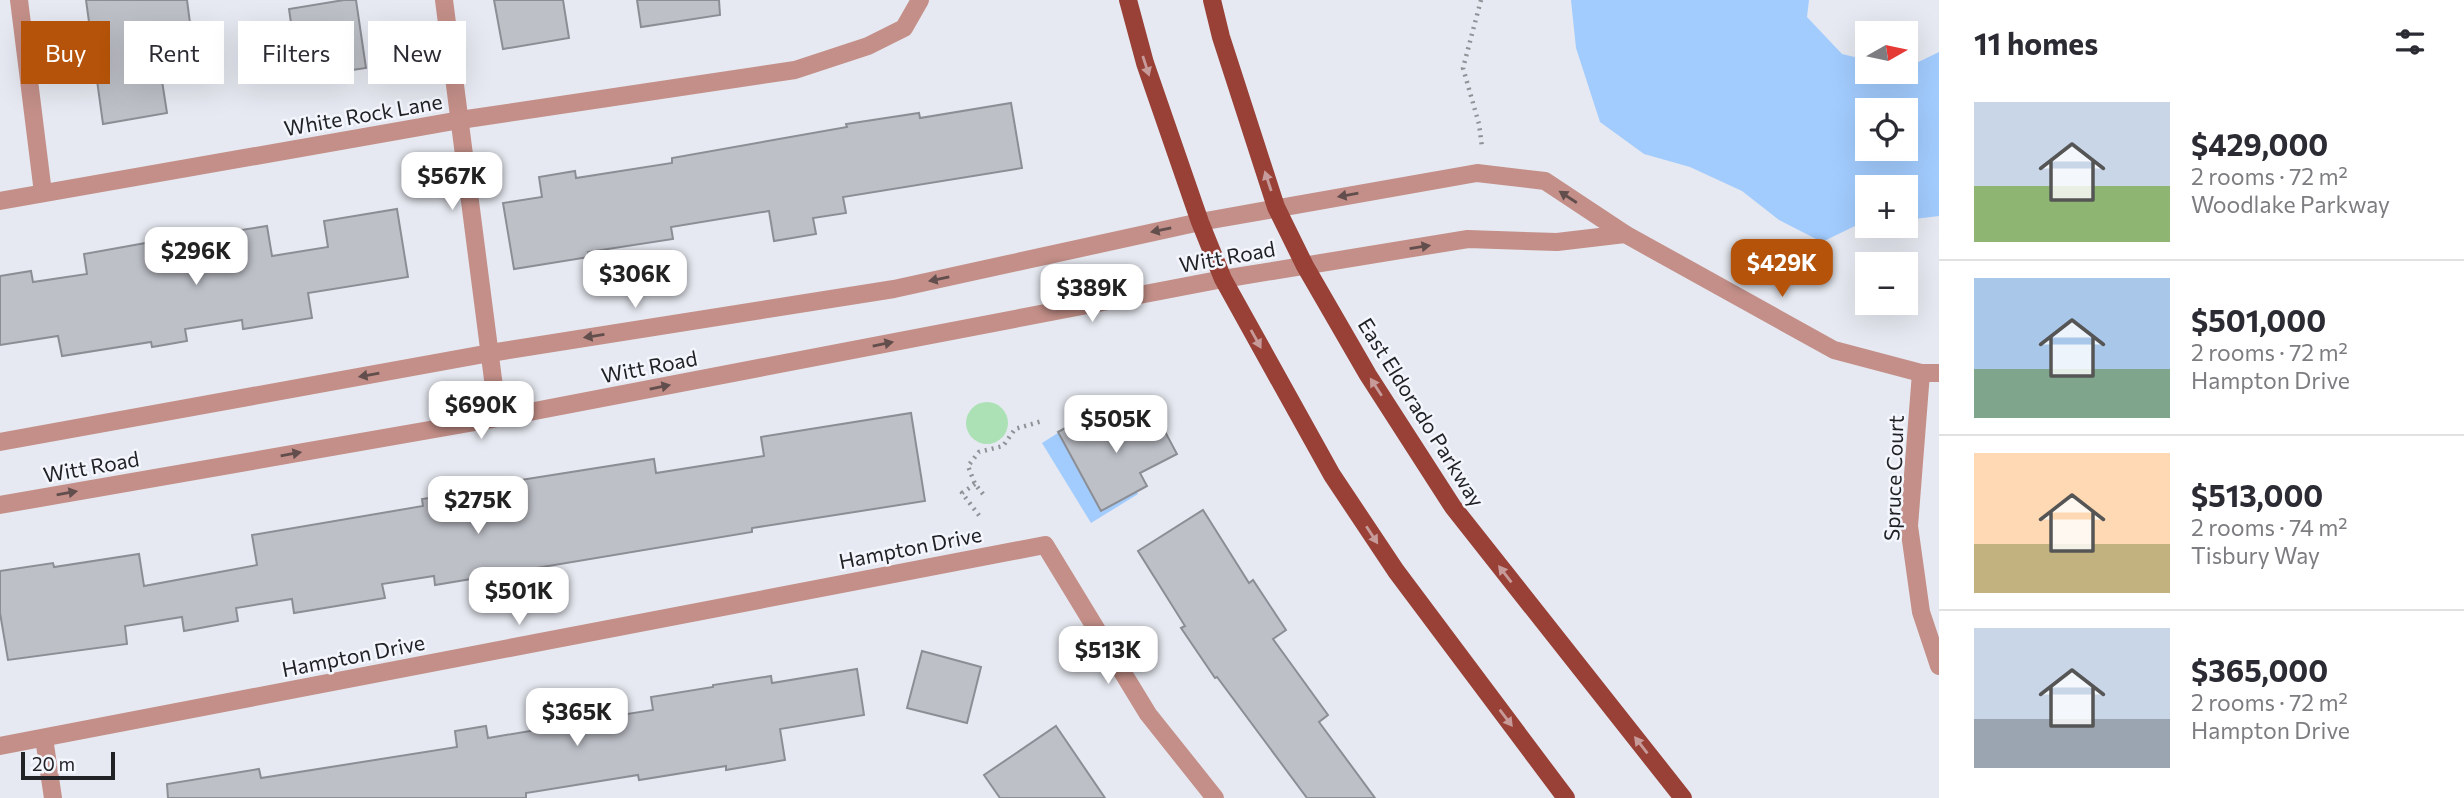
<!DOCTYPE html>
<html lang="en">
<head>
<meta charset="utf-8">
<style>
  :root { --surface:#fff; --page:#f2f2f3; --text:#2b2b33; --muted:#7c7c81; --line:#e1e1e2; --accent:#b45309 }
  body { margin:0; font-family:Commissioner,sans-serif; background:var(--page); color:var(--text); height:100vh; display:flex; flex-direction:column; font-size:26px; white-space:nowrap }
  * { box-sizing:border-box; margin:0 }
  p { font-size:23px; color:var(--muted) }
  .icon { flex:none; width:38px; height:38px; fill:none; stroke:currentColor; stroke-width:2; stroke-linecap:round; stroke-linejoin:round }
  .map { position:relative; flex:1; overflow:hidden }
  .side { display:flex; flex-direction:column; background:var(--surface); width:525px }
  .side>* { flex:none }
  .hud { position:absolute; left:21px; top:21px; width:665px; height:63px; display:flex; gap:14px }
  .needle { width:46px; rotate:81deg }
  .tools { position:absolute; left:1855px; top:21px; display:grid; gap:14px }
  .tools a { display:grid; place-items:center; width:63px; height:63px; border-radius:0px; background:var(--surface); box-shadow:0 7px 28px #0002; font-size:35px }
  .scale { position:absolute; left:21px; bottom:18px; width:94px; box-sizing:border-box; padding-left:7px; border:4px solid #212225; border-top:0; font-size:19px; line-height:24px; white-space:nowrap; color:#212225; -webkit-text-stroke:5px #f4f6fe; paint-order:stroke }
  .price { position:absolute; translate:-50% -60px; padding:0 16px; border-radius:14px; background:#fff; color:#222; font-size:23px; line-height:46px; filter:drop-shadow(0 2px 4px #0008) }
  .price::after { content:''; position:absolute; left:50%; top:42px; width:21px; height:16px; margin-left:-10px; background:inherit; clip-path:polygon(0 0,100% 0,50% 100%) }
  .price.current { background:var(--accent); color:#fff }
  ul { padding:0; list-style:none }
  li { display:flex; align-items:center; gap:21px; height:175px; padding:0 35px }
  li+li { border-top:2px solid var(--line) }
  li span { display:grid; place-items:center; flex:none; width:196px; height:140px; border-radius:0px; color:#555 }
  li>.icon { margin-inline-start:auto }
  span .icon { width:84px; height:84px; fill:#fffc; stroke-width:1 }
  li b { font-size:30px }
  h2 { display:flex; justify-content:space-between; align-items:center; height:84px; padding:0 35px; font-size:30px }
  .tag { padding:0 24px; border-radius:0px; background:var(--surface); box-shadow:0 7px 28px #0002; font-size:24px; line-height:63px }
  .tag.current { background:var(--accent); color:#fff }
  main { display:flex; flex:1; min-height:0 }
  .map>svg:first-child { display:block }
  .green { fill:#abe1b5 }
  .water { fill:#a2ccfe; fill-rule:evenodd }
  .building { fill:#bec0c8; stroke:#8c8e95; stroke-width:2 }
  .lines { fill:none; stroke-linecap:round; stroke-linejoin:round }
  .path { stroke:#909298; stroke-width:4.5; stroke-dasharray:2 5; stroke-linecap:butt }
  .minor { stroke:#c38f88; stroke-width:18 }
  .tertiary { stroke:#c38f88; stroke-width:18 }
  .primary { stroke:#994037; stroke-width:18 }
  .oneway { fill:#c69b9a }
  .oneway2 { fill:#624e4d }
  .labels { text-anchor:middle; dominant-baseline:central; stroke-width:5; stroke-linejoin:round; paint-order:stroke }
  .street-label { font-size:21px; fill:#212225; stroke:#f4f6fe }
</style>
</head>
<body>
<main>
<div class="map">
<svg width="1939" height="798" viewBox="0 0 1939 798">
  <rect width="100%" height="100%" fill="#e6e9f1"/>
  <circle class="green" cx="987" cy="423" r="21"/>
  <g class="water">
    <path d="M1571 0H1809L1807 17 1842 54 1867 60V72H1906V68L1939 52V216L1906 220V187H1867V224L1857 225 1822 242 1779 220 1742 191 1690 167 1644 154 1600 122 1576 48ZM1867 110H1906V149H1867Z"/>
    <polygon points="1088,414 1138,494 1091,523 1042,443"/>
  </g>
  <g class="building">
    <polygon points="86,0 187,0 190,23 154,29 167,113 103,124"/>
    <polygon points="344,0 356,0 366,68 299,78 289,9"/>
    <polygon points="494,0 563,0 569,38 503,49"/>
    <polygon points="637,0 719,0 720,15 641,27"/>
    <polygon points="1011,103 1022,168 843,197 846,213 813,218 816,234 774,241 769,211 671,227 673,239 588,252 589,257 514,269 503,203 542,197 539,177 575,171 576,178 672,163 672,158 847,127 846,124 919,113 920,118"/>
    <polygon points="397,209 408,277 308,293 312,318 243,329 242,320 185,329 187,341 152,347 151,342 62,356 58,336 0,345 0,276 31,271 33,282 87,274 84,254 168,239 171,262 231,251 228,232 267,226 272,256 328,247 324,221"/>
    <polygon points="1098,410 1111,434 1154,411 1177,454 1140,473 1147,486 1101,511 1058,432"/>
    <polygon points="911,413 925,501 752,528 752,532 435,585 434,576 382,584 385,598 294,613 292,599 236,608 238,621 184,631 182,617 125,626 127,644 8,660 0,613 0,571 53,563 54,567 139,554 144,586 257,565 252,535 423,506 422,499 508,486 508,482 654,459 656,473 764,456 761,437"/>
    <polygon points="1203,510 1249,583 1253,580 1286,630 1273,639 1328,715 1319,722 1375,798 1307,798 1217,677 1215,678 1181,628 1185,626 1138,551"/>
    <polygon points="922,651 981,667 967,723 907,708"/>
    <polygon points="857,669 864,715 780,729 785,760 726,770 726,766 639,780 638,775 526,793 526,798 168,798 167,784 259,769 261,778 457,747 455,731 486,726 488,738 542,729 541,721 600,711 602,718 653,710 651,697 713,687 713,685 771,676 772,683"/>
    <polygon points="1056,726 1105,798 1000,798 984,775"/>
  </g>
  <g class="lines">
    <g class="path">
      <polyline points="1481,0 1463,68 1479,124 1482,147"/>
      <polyline points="975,484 962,493 981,518"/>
      <polyline points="983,494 975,484 968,466 979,452 1003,446 1015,429 1042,421"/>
    </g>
    <g class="minor">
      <polyline points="19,0 43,193"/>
      <polyline points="444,0 498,418"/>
      <polyline points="0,201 460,120 795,70 868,46 904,28 920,0"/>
      <polyline points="1921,373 1909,526 1921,612 1939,666"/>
      <polyline points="44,738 53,798"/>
      <polyline points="0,746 1045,545 1148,714 1215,798"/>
    </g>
    <g class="tertiary">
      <polyline points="0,442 490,353 894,289 1200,222 1477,173 1545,181 1625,234 1834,350 1921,373 1939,373"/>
      <polyline points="0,505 498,418 1223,279 1468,239 1557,242 1625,234"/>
    </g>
    <g class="primary">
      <polyline points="1128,0 1145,63 1200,222 1223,279 1332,475 1396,571 1566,798"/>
      <polyline points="1212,0 1221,37 1276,207 1305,266 1368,375 1453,507 1683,798"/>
    </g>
  </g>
  <defs><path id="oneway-solid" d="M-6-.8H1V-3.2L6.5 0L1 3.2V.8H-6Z" transform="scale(1.75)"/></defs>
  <g class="oneway">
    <use href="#oneway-solid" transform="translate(1146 66) rotate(72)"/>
    <use href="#oneway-solid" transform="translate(1268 181) rotate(-108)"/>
    <use href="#oneway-solid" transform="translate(1256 339) rotate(61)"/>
    <use href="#oneway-solid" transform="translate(1376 387) rotate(-123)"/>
    <use href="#oneway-solid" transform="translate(1372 535) rotate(57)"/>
    <use href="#oneway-solid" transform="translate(1505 574) rotate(-128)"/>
    <use href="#oneway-solid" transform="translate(1506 718) rotate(53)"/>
    <use href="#oneway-solid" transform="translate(1641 745) rotate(-128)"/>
  </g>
  <g class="oneway2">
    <use href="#oneway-solid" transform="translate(1348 195) rotate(170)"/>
    <use href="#oneway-solid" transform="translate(1568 197) rotate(-147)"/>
    <use href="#oneway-solid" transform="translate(1161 230) rotate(168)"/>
    <use href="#oneway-solid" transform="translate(1420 247) rotate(-9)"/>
    <use href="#oneway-solid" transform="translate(939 279) rotate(168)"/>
    <use href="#oneway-solid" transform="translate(594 336) rotate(171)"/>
    <use href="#oneway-solid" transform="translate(883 344) rotate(-11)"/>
    <use href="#oneway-solid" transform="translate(369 375) rotate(170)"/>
    <use href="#oneway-solid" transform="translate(660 387) rotate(-11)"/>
    <use href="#oneway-solid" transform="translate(291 454) rotate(-10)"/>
    <use href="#oneway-solid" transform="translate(67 493) rotate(-10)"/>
  </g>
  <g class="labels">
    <g class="street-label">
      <text transform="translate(363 114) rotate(-10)">White Rock Lane</text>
      <text transform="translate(1227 256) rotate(-10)">Witt Road</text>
      <text transform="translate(649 366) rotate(-11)">Witt Road</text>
      <text transform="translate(1422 412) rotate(58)">East Eldorado Parkway</text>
      <text transform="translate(91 466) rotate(-10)">Witt Road</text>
      <text transform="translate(1893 478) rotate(-88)">Spruce Court</text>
      <text transform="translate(910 547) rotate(-11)">Hampton Drive</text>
      <text transform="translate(353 655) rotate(-11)">Hampton Drive</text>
    </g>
  </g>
</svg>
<div class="tools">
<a><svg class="needle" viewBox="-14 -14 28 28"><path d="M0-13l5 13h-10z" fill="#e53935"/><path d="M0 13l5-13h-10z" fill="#7c7c81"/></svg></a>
<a><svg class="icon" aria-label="locate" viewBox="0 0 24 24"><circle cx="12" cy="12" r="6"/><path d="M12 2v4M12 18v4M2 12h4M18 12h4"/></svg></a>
<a>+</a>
<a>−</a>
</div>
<div class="scale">20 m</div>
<b class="price" style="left:452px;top:212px">$567K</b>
<b class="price" style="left:196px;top:287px">$296K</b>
<b class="price current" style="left:1782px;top:299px">$429K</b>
<b class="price" style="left:635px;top:310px">$306K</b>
<b class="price" style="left:1092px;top:324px">$389K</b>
<b class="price" style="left:481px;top:441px">$690K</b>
<b class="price" style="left:1116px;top:455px">$505K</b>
<b class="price" style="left:478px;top:536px">$275K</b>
<b class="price" style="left:519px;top:627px">$501K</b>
<b class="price" style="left:1108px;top:686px">$513K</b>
<b class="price" style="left:577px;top:748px">$365K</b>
<div class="hud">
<a class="tag current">Buy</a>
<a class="tag">Rent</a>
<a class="tag">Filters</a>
<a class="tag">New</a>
</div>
</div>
<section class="side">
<h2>11 homes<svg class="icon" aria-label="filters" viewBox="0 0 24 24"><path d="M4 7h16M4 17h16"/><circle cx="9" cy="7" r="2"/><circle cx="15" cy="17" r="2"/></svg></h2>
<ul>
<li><span style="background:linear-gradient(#c9d6e8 60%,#8fb573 0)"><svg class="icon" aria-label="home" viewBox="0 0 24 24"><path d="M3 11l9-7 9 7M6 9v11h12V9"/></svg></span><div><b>$429,000</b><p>2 rooms · 72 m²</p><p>Woodlake Parkway</p></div></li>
<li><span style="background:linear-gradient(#a9c7e8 65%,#7fa58c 0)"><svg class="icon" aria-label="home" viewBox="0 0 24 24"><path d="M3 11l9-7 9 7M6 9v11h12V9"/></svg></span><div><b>$501,000</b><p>2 rooms · 72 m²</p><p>Hampton Drive</p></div></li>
<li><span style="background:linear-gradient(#ffd9b3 65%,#c2b280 0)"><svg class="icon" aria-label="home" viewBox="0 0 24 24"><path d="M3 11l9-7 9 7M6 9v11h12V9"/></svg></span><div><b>$513,000</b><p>2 rooms · 74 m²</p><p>Tisbury Way</p></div></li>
<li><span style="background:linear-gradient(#c9d6e8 65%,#9aa5b1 0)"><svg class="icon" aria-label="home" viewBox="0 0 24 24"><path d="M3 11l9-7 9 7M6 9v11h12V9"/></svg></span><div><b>$365,000</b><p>2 rooms · 72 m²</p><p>Hampton Drive</p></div></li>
</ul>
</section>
</main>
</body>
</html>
